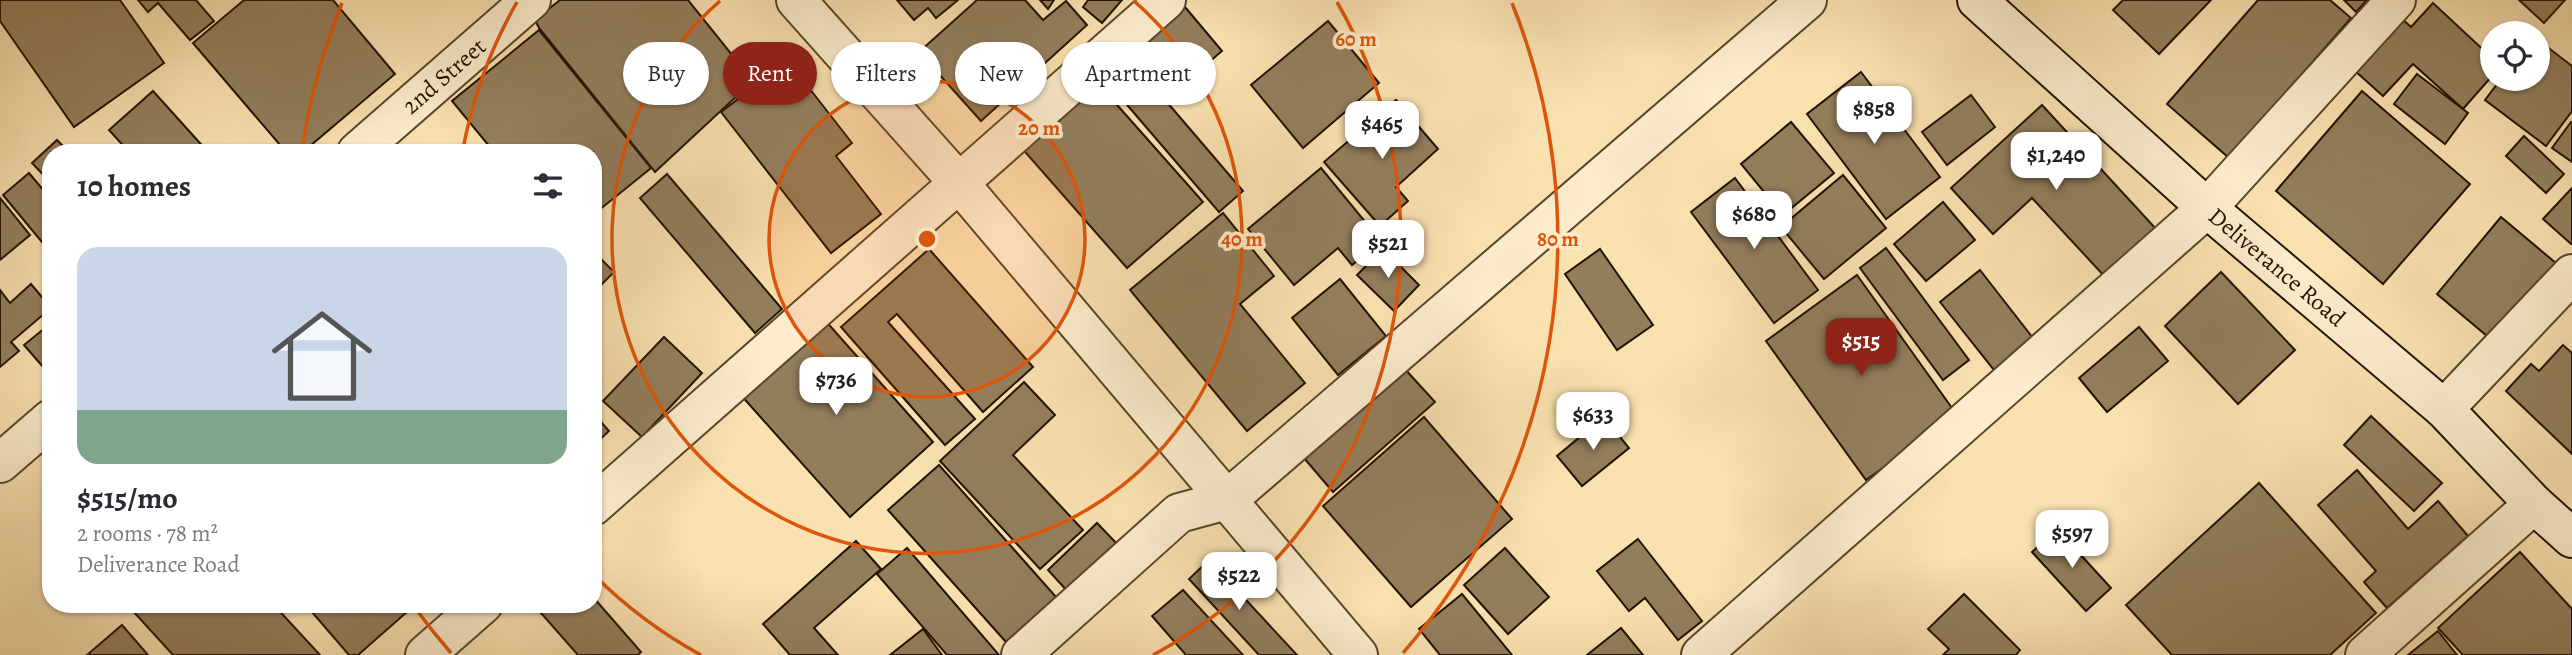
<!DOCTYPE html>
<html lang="en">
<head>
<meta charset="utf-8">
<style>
  :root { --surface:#fff; --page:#f2f2f3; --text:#2b2b33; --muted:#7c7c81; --accent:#8f2418 }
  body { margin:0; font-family:Alegreya,serif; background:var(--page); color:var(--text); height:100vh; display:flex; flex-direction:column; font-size:26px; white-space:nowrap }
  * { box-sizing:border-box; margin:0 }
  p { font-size:23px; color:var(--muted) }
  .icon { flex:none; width:38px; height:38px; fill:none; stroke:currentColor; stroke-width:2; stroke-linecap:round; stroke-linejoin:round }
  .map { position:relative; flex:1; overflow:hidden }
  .sheet { position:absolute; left:42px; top:144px; width:560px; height:469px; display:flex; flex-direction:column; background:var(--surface); border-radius:28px; box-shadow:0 2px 5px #0004 }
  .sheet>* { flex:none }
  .top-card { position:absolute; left:623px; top:42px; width:665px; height:63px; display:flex; gap:14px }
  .fabs { position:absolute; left:2480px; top:21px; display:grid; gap:14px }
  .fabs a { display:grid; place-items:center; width:70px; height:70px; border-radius:50%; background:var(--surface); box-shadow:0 2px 5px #0004; font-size:35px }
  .price { position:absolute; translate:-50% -60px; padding:0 16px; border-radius:14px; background:#fff; color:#222; font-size:23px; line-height:46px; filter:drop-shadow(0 2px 4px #0008) }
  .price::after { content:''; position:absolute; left:50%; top:42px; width:21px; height:16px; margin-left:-10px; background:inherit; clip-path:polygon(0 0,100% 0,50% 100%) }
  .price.current { background:var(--accent); color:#fff }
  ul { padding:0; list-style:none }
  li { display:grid; align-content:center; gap:14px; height:371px; padding:0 35px }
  li span { display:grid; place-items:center; height:217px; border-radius:21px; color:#555 }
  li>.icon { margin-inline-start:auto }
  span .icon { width:126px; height:126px; fill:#fffc; stroke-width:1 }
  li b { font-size:30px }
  h2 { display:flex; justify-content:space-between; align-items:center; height:84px; padding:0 35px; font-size:30px }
  .pill { padding:0 24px; border-radius:32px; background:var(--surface); box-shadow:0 2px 5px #0004; font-size:24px; line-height:63px }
  .pill.current { background:var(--accent); color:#fff }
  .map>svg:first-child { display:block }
  .building { fill:#937e5c; stroke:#231300; stroke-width:2 }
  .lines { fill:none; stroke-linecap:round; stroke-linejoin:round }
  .street-casing { stroke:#59462c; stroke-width:42 }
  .secondary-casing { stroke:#231300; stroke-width:42 }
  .street { stroke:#fceccc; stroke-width:38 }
  .secondary { stroke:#fceccc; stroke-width:38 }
  .ring { fill:none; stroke:#de560b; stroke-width:3.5 }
  .labels { text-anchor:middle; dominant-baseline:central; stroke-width:7; stroke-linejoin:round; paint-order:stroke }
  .street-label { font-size:24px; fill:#231300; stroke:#fceccc }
  .centre { fill:#de560b; stroke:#fceccc; stroke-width:3.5 }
  .ring-label { font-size:21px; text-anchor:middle; font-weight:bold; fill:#de560b; stroke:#fceccc; stroke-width:7; stroke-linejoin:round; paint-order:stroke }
</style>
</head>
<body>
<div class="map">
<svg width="2572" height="655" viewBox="0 0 2572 655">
  <rect width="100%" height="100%" fill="#fae1b0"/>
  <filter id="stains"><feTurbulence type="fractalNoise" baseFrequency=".00286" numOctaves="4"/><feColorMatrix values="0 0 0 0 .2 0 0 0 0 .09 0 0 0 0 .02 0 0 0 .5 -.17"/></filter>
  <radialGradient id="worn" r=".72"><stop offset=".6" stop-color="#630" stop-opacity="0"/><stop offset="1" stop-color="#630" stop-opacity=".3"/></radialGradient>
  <g class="building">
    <polygon points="0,0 120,0 164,63 74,127 0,21"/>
    <polygon points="138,0 196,0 214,21 190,40 158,3 148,12"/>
    <polygon points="244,0 333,0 395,74 303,152 286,152 193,43"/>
    <polygon points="560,0 688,0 753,81 655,172 539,28 535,20"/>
    <polygon points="897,0 958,0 936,18 928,8 914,20"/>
    <polygon points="977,0 1025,0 1043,20 1066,1 1087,25 981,121 919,52"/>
    <polygon points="1040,0 1054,0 1048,9"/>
    <polygon points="1088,0 1122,0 1102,23 1083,7"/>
    <polygon points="2123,0 2211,0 2159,54 2113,10"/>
    <polygon points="2258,0 2330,0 2351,18 2229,158 2167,104"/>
    <polygon points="2344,0 2367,0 2356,12"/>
    <polygon points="2519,0 2565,0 2544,23"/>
    <polygon points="2433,3 2492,58 2492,76 2463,109 2413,64 2383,96 2344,61 2391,9 2411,27"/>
    <polygon points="1185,7 1222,51 1193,76 1176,55 1148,80 1243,191 1219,212 1104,78"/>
    <polygon points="1328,21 1379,83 1303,148 1251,85"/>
    <polygon points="539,30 651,168 593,215 593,152 494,152 452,101"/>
    <polygon points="2538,40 2572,66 2572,111 2546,146 2485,100 2501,79 2538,79"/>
    <polygon points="788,61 852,143 836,156 881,214 831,253 721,112"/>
    <polygon points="1861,72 1940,177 1886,219 1807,114"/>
    <polygon points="2417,74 2468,113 2445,144 2394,104"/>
    <polygon points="1095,80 1203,202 1127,268 1020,146"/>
    <polygon points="153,91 208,152 129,152 109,130"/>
    <polygon points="2362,91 2470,184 2383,284 2276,191"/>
    <polygon points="1971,95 1995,127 1947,165 1922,132"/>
    <polygon points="1396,100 1438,149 1396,187 1408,201 1380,226 1324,162"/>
    <polygon points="2042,105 2157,230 2106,278 2032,198 1993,234 1951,188"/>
    <polygon points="1791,122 1834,173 1783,215 1741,164"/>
    <polygon points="2571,122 2572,123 2572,162 2552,148"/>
    <polygon points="2524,136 2564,174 2546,193 2506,156"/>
    <polygon points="57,140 69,152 51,152 51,183 32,163"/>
    <polygon points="1321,168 1381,241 1352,265 1338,248 1294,285 1248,229"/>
    <polygon points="29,173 51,199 51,253 3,195"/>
    <polygon points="667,174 782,309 755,333 640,198"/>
    <polygon points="1843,175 1886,228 1824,279 1781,227"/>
    <polygon points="1735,178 1818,290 1774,323 1691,212"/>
    <polygon points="2572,188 2572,242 2571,244 2543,219"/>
    <polygon points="0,198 30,235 0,260"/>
    <polygon points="1943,202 1975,240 1926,281 1894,244"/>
    <polygon points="1223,213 1274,276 1240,304 1305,383 1247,431 1130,290"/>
    <polygon points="2501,217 2557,264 2493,341 2437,294"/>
    <polygon points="1886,248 1969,360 1943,380 1860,268"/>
    <polygon points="929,249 1033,367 983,412 897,314 888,322 975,419 945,445 841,327"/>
    <polygon points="1383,249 1419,285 1394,311 1357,275"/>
    <polygon points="1600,249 1653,325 1617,350 1565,274"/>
    <polygon points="593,251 614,272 593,293"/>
    <polygon points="1980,270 2033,338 1994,370 1940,302"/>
    <polygon points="2221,272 2295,350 2238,404 2165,326"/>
    <polygon points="1857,275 1957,415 1866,480 1766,341"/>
    <polygon points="1340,279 1386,336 1338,375 1292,318"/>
    <polygon points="31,284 51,308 11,342 19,351 0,367 0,290 10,303"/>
    <polygon points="823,318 933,442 850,517 739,393"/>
    <polygon points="51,323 51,376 24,345"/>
    <polygon points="2139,327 2168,361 2107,412 2079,378"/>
    <polygon points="664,337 702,373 642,437 603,401"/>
    <polygon points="2563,345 2572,353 2572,454 2506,391 2531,364 2539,371"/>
    <polygon points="1404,368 1435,402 1333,492 1304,458"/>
    <polygon points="1024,382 1055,415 1013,455 1083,530 1040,569 940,461"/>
    <polygon points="593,413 609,431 593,446"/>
    <polygon points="2371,416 2442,483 2414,511 2344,445"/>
    <polygon points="1424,417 1512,519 1411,607 1323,506"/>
    <polygon points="1604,417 1629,448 1582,486 1557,456"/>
    <polygon points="939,465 1056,597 1006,642 888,510"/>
    <polygon points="2357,470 2408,529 2438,501 2468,536 2387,608 2364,582 2376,571 2318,505"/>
    <polygon points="2259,483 2376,613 2330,655 2172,655 2126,605"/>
    <polygon points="1097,523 1120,547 1070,594 1048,570"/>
    <polygon points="2057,529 2111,588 2086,611 2032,552"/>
    <polygon points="1638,539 1702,621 1678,640 1645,598 1629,611 1597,571"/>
    <polygon points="856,541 881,569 814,628 838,655 790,655 763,624"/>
    <polygon points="907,548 999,655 947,655 877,574"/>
    <polygon points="1505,548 1549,597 1508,634 1464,585"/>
    <polygon points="2520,552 2572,609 2572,655 2463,655 2438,628"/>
    <polygon points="1209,560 1297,655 1259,655 1189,579"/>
    <polygon points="1183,590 1243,655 1186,655 1152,616"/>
    <polygon points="1462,594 1512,655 1440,655 1419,629"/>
    <polygon points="1964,594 2020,650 2016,655 1943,655 1949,649 1928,629"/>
    <polygon points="593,597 641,652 638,655 578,655 533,604 593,604"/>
    <polygon points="139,604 273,604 320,655 173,655 132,610"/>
    <polygon points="305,604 416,604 358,655 349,655"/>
    <polygon points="122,625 148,655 87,655"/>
    <polygon points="1621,628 1643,655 1587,655"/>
    <polygon points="923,629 942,655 890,655"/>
    <polygon points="2438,631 2457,655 2408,655"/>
  </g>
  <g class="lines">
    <defs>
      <g id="street">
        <polyline points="796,0 959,183 1358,655"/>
        <polyline points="357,152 531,0"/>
        <polyline points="2444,409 2572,274"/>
        <polyline points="0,463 51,419"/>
        <polyline points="593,506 1166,0"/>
        <polyline points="425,655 483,604"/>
        <polyline points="1021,655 1179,513 1227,500 1807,0"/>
        <polyline points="1701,655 2207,208 2396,0"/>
        <polyline points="2365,655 2534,504"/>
      </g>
      <polyline id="secondary" points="1977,0 2207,208 2444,409 2534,504 2572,538"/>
    </defs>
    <use href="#street" class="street-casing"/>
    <use href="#secondary" class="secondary-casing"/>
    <use href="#street" class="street"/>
    <use href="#secondary" class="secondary"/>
  </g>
  <circle cx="927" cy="239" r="158" fill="#de560b" fill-opacity=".12"/>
  <g class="ring">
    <circle cx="927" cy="239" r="158"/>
    <path d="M1134 1A315 315 0 1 1 720 1"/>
    <path d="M701 655A473 473 0 0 1 595 576M463 149A473 473 0 0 1 517 2M1337 2A473 473 0 0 1 1153 655"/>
    <path d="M451 653A631 631 0 0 1 413 605M302 151A631 631 0 0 1 342 3M1512 3A631 631 0 0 1 1403 653"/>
  </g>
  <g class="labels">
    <g class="street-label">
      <text transform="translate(444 76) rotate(-41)">2nd Street</text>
      <text transform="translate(2277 267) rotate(40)">Deliverance Road</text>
    </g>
  </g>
  <circle cx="927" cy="239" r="10" class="centre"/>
  <g class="ring-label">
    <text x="1356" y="46">60 m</text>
    <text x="1039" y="135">20 m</text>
    <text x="1242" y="246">40 m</text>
    <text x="1558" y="246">80 m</text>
  </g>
  <rect width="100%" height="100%" filter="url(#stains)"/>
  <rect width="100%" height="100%" fill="url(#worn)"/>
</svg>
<div class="fabs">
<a><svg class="icon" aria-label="locate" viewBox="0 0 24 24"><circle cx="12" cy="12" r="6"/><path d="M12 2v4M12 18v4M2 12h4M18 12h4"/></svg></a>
</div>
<b class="price" style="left:1874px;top:146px">$858</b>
<b class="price" style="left:1382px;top:161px">$465</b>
<b class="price" style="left:2056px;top:192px">$1,240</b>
<b class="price" style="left:1754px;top:251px">$680</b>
<b class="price" style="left:1388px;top:280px">$521</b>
<b class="price current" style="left:1861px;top:378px">$515</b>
<b class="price" style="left:836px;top:417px">$736</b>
<b class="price" style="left:1593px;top:452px">$633</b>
<b class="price" style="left:2072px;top:570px">$597</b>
<b class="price" style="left:1239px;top:612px">$522</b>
<div class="top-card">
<a class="pill">Buy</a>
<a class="pill current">Rent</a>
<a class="pill">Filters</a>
<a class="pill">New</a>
<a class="pill">Apartment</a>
</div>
<section class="sheet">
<h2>10 homes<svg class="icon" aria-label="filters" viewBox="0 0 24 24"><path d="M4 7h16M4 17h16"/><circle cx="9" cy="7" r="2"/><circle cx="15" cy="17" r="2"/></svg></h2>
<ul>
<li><span style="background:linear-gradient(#c9d6e8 75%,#7fa58c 0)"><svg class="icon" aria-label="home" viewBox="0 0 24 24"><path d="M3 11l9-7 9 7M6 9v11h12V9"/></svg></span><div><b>$515/mo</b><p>2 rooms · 78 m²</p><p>Deliverance Road</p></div></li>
</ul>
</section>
</div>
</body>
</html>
